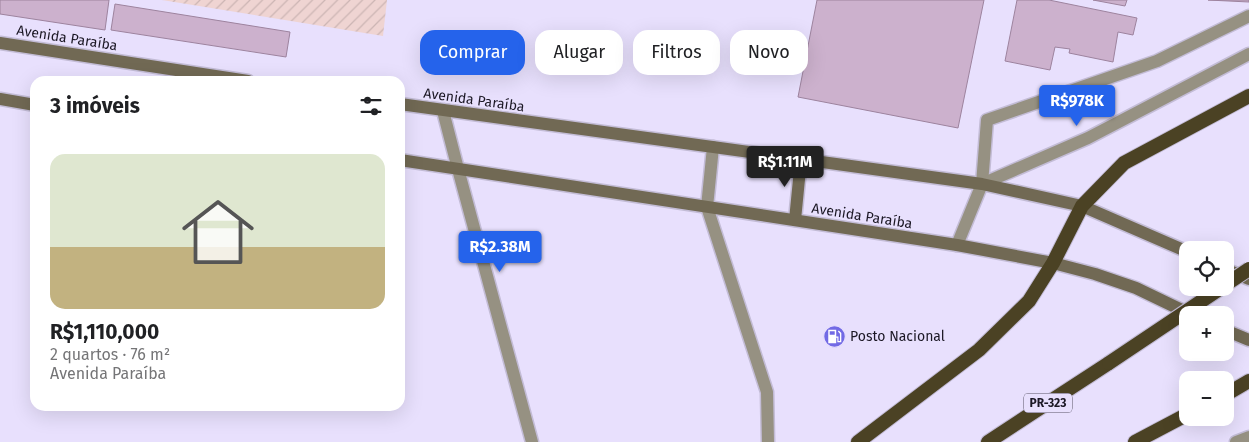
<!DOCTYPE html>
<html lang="pt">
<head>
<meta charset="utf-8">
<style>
  :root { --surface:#fff; --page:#f6f6f6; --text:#202124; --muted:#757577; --line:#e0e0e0; --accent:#2563eb }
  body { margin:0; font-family:"Fira Sans",sans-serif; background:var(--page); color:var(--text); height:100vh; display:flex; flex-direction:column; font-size:19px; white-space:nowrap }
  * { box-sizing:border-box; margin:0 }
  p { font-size:16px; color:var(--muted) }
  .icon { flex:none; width:28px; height:28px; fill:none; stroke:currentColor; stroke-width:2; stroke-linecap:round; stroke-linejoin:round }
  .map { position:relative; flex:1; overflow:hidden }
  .details { position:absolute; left:30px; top:76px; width:375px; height:335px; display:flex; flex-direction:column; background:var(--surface); border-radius:15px; box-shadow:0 5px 20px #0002 }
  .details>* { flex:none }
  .top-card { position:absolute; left:420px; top:30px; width:475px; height:45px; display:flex; gap:10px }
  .buttons { position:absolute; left:1179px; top:241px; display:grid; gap:10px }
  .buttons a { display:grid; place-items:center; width:55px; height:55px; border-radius:10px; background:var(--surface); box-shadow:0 5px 20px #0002; font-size:25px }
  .price { position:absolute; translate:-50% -42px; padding:0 11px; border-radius:5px; background:var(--accent); color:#fff; font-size:16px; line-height:32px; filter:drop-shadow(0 1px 2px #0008) }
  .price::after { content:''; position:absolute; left:50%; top:30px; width:15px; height:11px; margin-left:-8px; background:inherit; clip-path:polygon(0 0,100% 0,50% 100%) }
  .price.current { background:#222; color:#fff }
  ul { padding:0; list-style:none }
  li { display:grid; align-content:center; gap:10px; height:265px; padding:0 20px }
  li+li { border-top:1px solid var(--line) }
  li span { display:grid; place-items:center; height:155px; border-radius:15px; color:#555 }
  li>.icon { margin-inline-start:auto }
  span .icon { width:90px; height:90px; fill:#fffc; stroke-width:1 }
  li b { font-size:21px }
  h2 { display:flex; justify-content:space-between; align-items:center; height:60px; padding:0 20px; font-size:21px }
  .chip { padding:0 18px; border-radius:15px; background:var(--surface); box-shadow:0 5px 20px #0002; font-size:18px; line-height:45px }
  .chip.current { background:var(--accent); color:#fff }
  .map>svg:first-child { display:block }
  .industrial { fill:url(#industrial-furrows) }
  .building { fill:#ccb1cd; stroke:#9d839e }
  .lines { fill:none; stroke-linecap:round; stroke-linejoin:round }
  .service-casing { stroke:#c3bcd6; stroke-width:15 }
  .minor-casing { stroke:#c3bcd6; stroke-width:15 }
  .secondary-casing { stroke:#c3bcd6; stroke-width:15 }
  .trunk-casing { stroke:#c3bcd6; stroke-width:16 }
  .service { stroke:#969182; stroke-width:12 }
  .minor { stroke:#969182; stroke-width:12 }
  .secondary { stroke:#716954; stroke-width:12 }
  .trunk { stroke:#4b4224; stroke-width:14 }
  .trunk-bridge-casing { stroke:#c3bcd6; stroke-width:16; stroke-linecap:butt }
  .trunk-bridge { stroke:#4b4224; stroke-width:14 }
  .labels { text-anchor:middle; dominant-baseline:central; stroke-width:4; stroke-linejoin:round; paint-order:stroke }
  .shield { fill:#e8e0fd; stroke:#585365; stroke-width:1 }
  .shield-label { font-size:12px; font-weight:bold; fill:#1b1724 }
  .street-label { font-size:14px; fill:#1b1724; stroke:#e8e0fd }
  .poi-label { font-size:14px; fill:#1b1724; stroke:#e8e0fd; text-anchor:start }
</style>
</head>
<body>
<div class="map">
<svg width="1249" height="442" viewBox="0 0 1249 442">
  <defs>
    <pattern id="industrial-furrows" width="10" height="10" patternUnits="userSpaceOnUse" patternTransform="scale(1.25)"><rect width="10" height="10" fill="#efd4d2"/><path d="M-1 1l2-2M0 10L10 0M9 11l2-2" fill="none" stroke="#ccb5b4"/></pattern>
  </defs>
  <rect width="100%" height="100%" fill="#e8e0fd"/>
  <polygon class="industrial" points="162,0 387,0 383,36"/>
  <g class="building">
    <polygon points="0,0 109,0 105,30 0,14"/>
    <polygon points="817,0 984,0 958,128 798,97"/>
    <polygon points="1017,0 1049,0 1137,18 1133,35 1118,32 1113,62 1069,53 1070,49 1055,47 1050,70 1005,61"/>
    <polygon points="1093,0 1127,0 1125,6"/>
    <polygon points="1208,0 1249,0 1249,2"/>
    <polygon points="115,4 290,32 286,57 111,30"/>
  </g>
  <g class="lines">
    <defs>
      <g id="service">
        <polyline points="713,147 707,207 767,392 768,442"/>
        <polyline points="982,184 987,120 1157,61 1249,16"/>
      </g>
      <g id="minor">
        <polyline points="443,111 458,169 532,442"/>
        <polyline points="957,245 982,184 1088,138 1249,54"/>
        <polyline points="1236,442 1249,437"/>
      </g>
      <g id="secondary">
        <polyline points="0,43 248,81"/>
        <polyline points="0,99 35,105"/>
        <polyline points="400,104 982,184 1082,206 1188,252"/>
        <polyline points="400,160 957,245 1053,263 1095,274 1136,288 1192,315"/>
        <polyline points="795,220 801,159"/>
        <polyline points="1225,269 1249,279"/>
        <polyline points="1225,330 1249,340"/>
      </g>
      <g id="trunk">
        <polyline points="1225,395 1249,381"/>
        <polyline points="858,442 979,350 1029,301 1053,263 1082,206 1124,163 1249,96"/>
        <polyline points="988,442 1109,363"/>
        <polyline points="1135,442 1188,414"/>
      </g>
    </defs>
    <use href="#service" class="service-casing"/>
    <use href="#minor" class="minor-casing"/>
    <use href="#secondary" class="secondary-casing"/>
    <use href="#trunk" class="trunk-casing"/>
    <use href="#service" class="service"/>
    <use href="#minor" class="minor"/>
    <use href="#secondary" class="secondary"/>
    <use href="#trunk" class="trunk"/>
    <defs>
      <g id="trunk-bridge">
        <polyline points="1225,285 1249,269"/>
        <polyline points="1109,363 1221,288"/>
      </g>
    </defs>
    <use href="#trunk-bridge" class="trunk-bridge-casing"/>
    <use href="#trunk-bridge" class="trunk-bridge"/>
  </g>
  <defs>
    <symbol id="fuel-disc" viewBox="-11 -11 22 22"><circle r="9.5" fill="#726ae5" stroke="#e8e0fd"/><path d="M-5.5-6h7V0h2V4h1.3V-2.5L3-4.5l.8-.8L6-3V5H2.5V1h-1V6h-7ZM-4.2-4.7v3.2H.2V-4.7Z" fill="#fff"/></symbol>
  </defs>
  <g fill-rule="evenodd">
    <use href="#fuel-disc" x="822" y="324" width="25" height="25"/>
  </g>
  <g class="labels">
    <rect class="shield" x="1024" y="393.5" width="48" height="19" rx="4"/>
    <g class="shield-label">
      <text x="1048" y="403">PR-323</text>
    </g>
    <g class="street-label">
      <text transform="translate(67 38) rotate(9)">Avenida Paraíba</text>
      <text transform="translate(474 100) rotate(8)">Avenida Paraíba</text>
      <text transform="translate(862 216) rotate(9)">Avenida Paraíba</text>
    </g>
    <g class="poi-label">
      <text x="850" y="336">Posto Nacional</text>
    </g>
  </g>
</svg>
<div class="buttons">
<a><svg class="icon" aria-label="locate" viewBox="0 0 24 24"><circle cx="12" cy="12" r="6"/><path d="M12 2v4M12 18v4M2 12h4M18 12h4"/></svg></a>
<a>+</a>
<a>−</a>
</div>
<b class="price" style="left:1077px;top:127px">R$978K</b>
<b class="price current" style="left:785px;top:188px">R$1.11M</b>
<b class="price" style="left:500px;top:273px">R$2.38M</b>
<div class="top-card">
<a class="chip current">Comprar</a>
<a class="chip">Alugar</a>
<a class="chip">Filtros</a>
<a class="chip">Novo</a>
</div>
<section class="details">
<h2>3 imóveis<svg class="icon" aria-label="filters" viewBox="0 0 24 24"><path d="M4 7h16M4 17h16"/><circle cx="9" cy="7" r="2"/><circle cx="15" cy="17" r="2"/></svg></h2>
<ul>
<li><span style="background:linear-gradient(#dfe7d0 60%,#c2b280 0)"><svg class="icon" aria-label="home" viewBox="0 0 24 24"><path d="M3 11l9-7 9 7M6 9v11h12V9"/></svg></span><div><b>R$1,110,000</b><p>2 quartos · 76 m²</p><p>Avenida Paraíba</p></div></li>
</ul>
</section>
</div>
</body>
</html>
